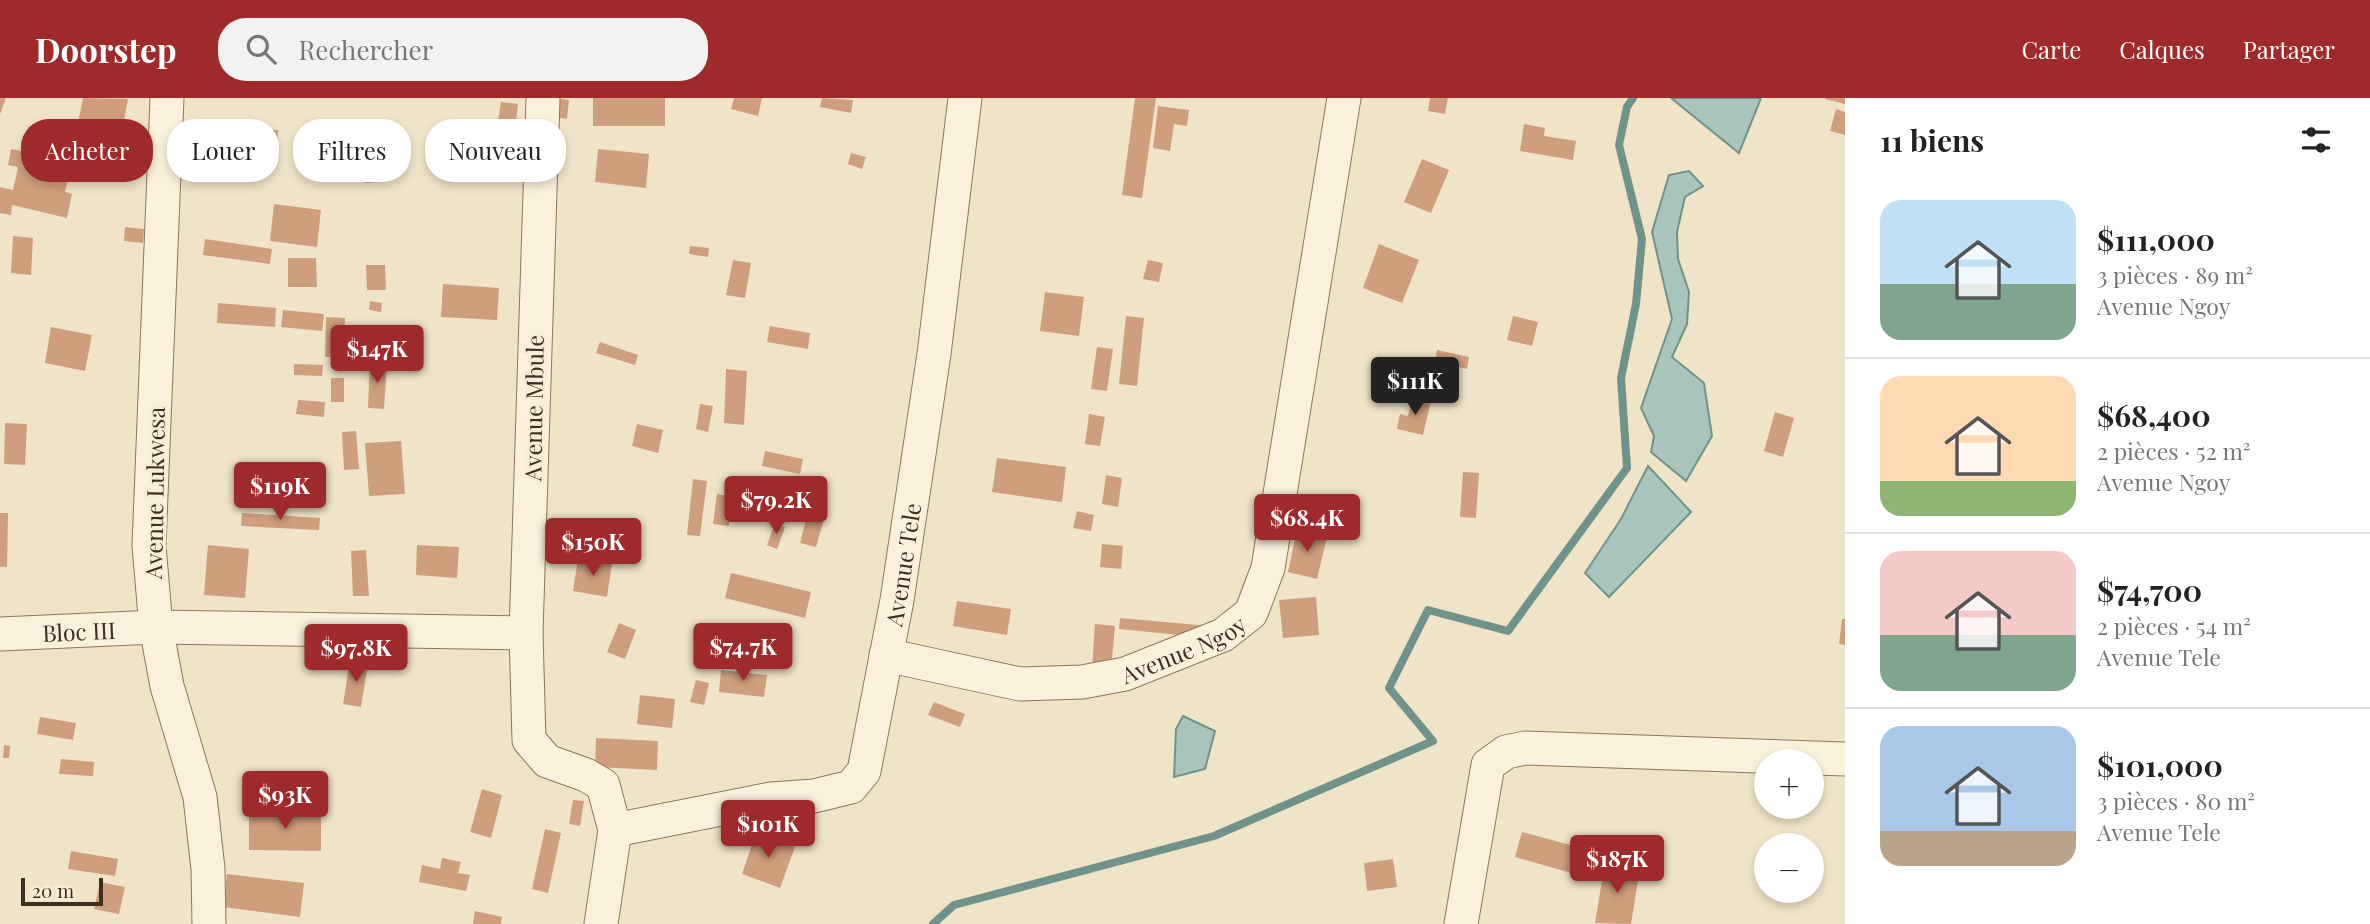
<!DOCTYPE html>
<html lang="fr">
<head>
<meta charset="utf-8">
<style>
  :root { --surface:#fff; --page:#f2f2f2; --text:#222; --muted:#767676; --line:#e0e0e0; --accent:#9e2a2b }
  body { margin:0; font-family:"Playfair Display",serif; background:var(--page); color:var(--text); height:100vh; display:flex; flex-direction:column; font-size:26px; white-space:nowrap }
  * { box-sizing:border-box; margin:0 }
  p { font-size:23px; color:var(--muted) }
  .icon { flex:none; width:38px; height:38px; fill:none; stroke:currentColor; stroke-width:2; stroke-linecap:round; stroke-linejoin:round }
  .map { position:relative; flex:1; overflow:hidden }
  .details { display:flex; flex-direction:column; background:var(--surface); width:525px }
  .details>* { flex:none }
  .hud { position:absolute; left:21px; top:21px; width:665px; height:63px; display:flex; gap:14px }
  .buttons { position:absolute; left:1754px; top:651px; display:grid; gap:14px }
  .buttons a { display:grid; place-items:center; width:70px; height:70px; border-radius:50%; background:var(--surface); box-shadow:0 4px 10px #0003; font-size:35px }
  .scale { position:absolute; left:21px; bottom:18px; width:82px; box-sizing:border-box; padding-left:7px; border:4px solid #3d2e20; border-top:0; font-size:19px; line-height:24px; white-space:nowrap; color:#3d2e20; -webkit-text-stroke:5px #f7eed8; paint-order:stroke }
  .price { position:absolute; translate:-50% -60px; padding:0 16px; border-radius:7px; background:var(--accent); color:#fff; font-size:23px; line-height:46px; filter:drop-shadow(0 2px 4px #0008) }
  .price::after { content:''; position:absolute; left:50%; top:42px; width:21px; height:16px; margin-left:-10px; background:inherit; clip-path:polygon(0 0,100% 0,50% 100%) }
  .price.active { background:#222; color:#fff }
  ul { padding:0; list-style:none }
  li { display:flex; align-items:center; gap:21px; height:175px; padding:0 35px }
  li+li { border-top:2px solid var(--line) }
  li span { display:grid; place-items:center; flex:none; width:196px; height:140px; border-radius:21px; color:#555 }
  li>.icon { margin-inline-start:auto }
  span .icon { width:84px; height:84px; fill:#fffc; stroke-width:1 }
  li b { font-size:30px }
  h2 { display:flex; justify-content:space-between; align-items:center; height:84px; padding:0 35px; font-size:30px }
  .tag { padding:0 24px; border-radius:28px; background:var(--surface); box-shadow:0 4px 10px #0003; font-size:24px; line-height:63px }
  .tag.active { background:var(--accent); color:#fff }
  header { display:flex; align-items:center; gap:42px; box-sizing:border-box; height:98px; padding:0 35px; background:var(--accent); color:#fff }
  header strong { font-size:33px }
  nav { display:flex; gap:38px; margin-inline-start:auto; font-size:24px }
  .search { width:490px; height:63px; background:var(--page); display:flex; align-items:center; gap:18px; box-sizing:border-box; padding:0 24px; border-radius:28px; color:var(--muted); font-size:26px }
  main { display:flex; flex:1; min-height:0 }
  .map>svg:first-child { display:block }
  .water { fill:#a9c4bc; stroke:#6f938a; stroke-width:2 }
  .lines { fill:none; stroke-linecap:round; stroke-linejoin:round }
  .stream { stroke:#6f938a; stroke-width:8 }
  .building { fill:#cf9f7d }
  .minor-casing { stroke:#8d765c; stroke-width:35 }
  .minor { stroke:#faf1dc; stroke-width:33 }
  .labels { text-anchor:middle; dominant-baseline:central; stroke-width:7; stroke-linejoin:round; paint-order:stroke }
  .street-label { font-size:23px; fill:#3d2e20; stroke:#f7eed8 }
</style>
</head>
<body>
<header>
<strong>Doorstep</strong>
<div class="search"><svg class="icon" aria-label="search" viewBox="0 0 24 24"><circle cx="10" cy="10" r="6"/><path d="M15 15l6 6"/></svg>Rechercher</div>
<nav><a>Carte</a><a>Calques</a><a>Partager</a></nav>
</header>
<main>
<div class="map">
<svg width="1845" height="826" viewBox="0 0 1845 826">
  <rect width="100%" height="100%" fill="#f0e4c8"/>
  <g class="water">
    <polygon points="1671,0 1761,0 1739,55"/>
    <polygon points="1689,73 1703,88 1685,99 1677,134 1678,161 1689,194 1687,226 1672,259 1704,285 1712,338 1686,383 1651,354 1654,338 1641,310 1672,221 1652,134 1669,77"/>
    <polygon points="1648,368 1691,414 1609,499 1585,475 1621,421"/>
    <polygon points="1183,618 1215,633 1205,671 1174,679 1176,631"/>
  </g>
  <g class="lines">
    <polyline class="stream" points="933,826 954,807 1214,738 1433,643 1389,590 1428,512 1508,533 1627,370 1621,280 1636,206 1642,141 1619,47 1627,9 1633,0"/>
  </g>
  <g class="building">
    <polygon points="0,0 6,0 0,16"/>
    <polygon points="83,0 128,1 122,33 78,25"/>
    <polygon points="555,0 569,2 567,21 553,19"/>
    <rect x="593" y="0" width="72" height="28"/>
    <polygon points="734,0 762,0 758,18 731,11"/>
    <polygon points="822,0 853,2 851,15 820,9"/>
    <polygon points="1135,0 1156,0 1142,100 1122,97"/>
    <polygon points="1430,0 1448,0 1445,16 1428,13"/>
    <polygon points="1826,0 1845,0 1845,6 1825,1"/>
    <polygon points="501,4 518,6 516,25 498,23"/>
    <polygon points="1158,8 1189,12 1187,28 1174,26 1170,53 1153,50"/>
    <polygon points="1836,11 1845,14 1845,37 1830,33"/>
    <polygon points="1524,26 1545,30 1544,38 1576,43 1573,62 1520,53"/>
    <polygon points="216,31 278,32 277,61 216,60"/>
    <polygon points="363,37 378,37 381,84 365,85"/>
    <polygon points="46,46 75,52 65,94 72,96 67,120 12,107 11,117 0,115 0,89 13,92 18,69 8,67 11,51 43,57"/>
    <polygon points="598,51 649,56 646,90 595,84"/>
    <polygon points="851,55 866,59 862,71 848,66"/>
    <polygon points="178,59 196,60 196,69 177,67"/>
    <polygon points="1422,61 1449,72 1431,115 1404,104"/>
    <polygon points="274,106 321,112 317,149 270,143"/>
    <polygon points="125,129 144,131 143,145 124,143"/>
    <polygon points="13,138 33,140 31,177 11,175"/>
    <polygon points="205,141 272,151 270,166 203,157"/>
    <polygon points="1379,146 1419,162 1402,205 1363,190"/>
    <polygon points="690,148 709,150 708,159 689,156"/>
    <polygon points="288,160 316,160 317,189 288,189"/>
    <polygon points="733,162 751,165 745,200 726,197"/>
    <polygon points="1148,162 1163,165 1159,184 1143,181"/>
    <polygon points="366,167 385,167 386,192 367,192"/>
    <polygon points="443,186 499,190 497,222 441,219"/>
    <polygon points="1045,194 1084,199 1079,238 1040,233"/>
    <polygon points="370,203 382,205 381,214 369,212"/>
    <polygon points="218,205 276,210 275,229 217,225"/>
    <polygon points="283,212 324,216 322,233 281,229"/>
    <polygon points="1126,218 1144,220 1137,288 1119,286"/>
    <polygon points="1513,218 1538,224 1532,248 1507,242"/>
    <polygon points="326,219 345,220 344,259 325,259"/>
    <polygon points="770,228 810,235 808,251 767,244"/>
    <polygon points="51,229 92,237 85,273 45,265"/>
    <polygon points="600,244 638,257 635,267 596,255"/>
    <polygon points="1097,249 1113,251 1107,293 1091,291"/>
    <polygon points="1437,252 1469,259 1467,271 1435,264"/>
    <polygon points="370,263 387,264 384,311 368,310"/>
    <polygon points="294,266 323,267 322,278 294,277"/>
    <polygon points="726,271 747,273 744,327 724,325"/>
    <rect x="331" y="280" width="13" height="24"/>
    <polygon points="1413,299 1431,303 1423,337 1397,331 1400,316 1408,318"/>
    <polygon points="298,302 325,304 324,319 296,316"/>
    <polygon points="700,306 713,308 708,334 696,331"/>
    <polygon points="1775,314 1794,320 1783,359 1764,353"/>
    <polygon points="1089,316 1105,319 1100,348 1085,346"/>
    <polygon points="5,325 27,326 25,367 4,366"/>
    <polygon points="637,326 663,332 658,355 632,348"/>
    <polygon points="356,333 359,371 344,372 342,334"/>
    <polygon points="401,343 405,396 369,398 365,345"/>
    <polygon points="765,353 803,361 800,376 762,368"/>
    <polygon points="997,360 1066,369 1062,404 992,394"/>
    <polygon points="1463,374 1479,375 1476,420 1460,419"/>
    <polygon points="1106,377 1122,380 1118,409 1102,406"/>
    <polygon points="693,381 707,383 700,438 687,437"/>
    <polygon points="717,396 733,399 729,428 713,426"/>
    <polygon points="1077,413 1094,417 1091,433 1073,430"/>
    <polygon points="808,414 825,418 816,449 800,445"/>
    <polygon points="0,415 8,415 7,469 0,469"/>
    <polygon points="242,415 320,420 319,432 241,428"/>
    <polygon points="775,425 785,429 777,451 767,447"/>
    <polygon points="1297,432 1327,439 1317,481 1288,474"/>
    <polygon points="1102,446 1123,448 1121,471 1100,469"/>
    <polygon points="208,447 249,451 245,500 204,497"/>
    <polygon points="417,447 459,449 457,480 416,477"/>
    <polygon points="366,452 369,498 353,498 351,453"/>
    <polygon points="578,461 612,466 607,499 573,493"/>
    <polygon points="731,475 811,494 805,520 725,500"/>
    <polygon points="1316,499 1319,537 1283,540 1279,502"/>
    <polygon points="957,503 1011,511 1007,537 953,528"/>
    <polygon points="1120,520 1210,528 1209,540 1119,531"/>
    <polygon points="1842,521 1845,521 1845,547 1839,546"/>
    <polygon points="619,525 636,532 625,561 607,554"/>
    <polygon points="1095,526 1115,528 1111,572 1092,570"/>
    <polygon points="350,563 368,566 361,609 343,606"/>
    <polygon points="721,572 767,577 764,599 719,594"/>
    <polygon points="696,582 709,585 704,607 690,604"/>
    <polygon points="640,597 675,601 672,630 637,626"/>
    <polygon points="934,604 965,616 960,629 928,617"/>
    <polygon points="40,619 76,625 73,642 37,636"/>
    <polygon points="596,640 658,643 657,672 595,669"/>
    <polygon points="4,647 10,648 9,660 3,660"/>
    <polygon points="61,661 94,664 93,678 59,676"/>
    <polygon points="482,691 502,697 491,740 470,734"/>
    <polygon points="573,702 584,703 580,728 569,726"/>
    <polygon points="249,713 321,714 321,753 249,752"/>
    <polygon points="545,731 561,735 548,795 532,791"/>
    <polygon points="1522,734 1578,749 1571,775 1515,759"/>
    <polygon points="756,735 795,749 780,790 742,776"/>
    <polygon points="71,753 118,761 115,778 68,771"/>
    <polygon points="442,760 461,764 458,775 470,777 466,793 419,784 422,767 440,771"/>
    <polygon points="1393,761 1397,789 1367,793 1364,765"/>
    <polygon points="1605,765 1640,771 1631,826 1595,825"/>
    <polygon points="227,776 304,785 300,819 223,809"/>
    <polygon points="100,784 125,789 119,816 94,811"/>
    <polygon points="475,813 502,819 501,826 473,826"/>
  </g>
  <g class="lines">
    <defs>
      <g id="minor">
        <polyline points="167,0 149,448 156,529 167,588 200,699 208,771 209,826"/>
        <polyline points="543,0 526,535 529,642 547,663 586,677 603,687 615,732 601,826"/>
        <path id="s1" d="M0 536 156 529 526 535"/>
        <path id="s2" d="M886 557 1020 586 1082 584 1125 576 1223 537 1251 515 1268 470 1344 0"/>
        <path id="s3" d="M615 732 771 701 814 698 851 689 864 673 897 502 934 256 965 0"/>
        <polyline points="1461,826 1488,667 1506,654 1525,650 1845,661"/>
      </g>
    </defs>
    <use href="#minor" class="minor-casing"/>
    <use href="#minor" class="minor"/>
  </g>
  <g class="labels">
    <g class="street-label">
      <text transform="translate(533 310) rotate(-89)">Avenue Mbule</text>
      <text transform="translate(154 395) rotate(-89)">Avenue Lukwesa</text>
      <text stroke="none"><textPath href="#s3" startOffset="471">Avenue Tele</textPath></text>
      <text stroke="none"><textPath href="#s1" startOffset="79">Bloc III</textPath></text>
      <text stroke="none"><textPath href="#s2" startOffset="306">Avenue Ngoy</textPath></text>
    </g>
  </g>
</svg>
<div class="buttons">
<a>+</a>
<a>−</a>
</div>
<div class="scale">20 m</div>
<b class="price" style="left:377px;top:287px">$147K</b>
<b class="price active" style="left:1415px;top:319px">$111K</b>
<b class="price" style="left:280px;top:424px">$119K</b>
<b class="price" style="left:776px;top:438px">$79.2K</b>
<b class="price" style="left:1307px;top:456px">$68.4K</b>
<b class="price" style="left:593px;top:480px">$150K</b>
<b class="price" style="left:743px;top:585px">$74.7K</b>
<b class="price" style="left:356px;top:586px">$97.8K</b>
<b class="price" style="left:285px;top:733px">$93K</b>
<b class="price" style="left:768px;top:762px">$101K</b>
<b class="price" style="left:1617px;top:797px">$187K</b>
<div class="hud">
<a class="tag active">Acheter</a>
<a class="tag">Louer</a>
<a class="tag">Filtres</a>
<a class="tag">Nouveau</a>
</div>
</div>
<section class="details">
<h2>11 biens<svg class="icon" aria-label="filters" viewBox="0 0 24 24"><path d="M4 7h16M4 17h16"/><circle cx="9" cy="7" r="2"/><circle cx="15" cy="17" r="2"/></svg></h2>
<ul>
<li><span style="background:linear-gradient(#bfe0f5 60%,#7fa58c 0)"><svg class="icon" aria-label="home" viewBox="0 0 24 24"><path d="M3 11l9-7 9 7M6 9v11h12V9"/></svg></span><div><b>$111,000</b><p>3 pièces · 89 m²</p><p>Avenue Ngoy</p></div></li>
<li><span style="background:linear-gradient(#ffd9b3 75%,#8fb573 0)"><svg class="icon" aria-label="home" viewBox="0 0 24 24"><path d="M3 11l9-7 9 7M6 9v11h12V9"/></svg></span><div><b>$68,400</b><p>2 pièces · 52 m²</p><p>Avenue Ngoy</p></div></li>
<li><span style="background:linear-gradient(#f6c9c9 60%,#7fa58c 0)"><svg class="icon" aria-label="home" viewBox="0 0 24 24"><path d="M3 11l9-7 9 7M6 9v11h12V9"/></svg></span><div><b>$74,700</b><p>2 pièces · 54 m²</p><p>Avenue Tele</p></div></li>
<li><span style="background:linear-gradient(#a9c7e8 75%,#b9a48a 0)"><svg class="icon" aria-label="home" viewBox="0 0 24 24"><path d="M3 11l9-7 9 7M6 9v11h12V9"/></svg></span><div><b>$101,000</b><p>3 pièces · 80 m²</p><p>Avenue Tele</p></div></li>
</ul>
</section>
</main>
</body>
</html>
